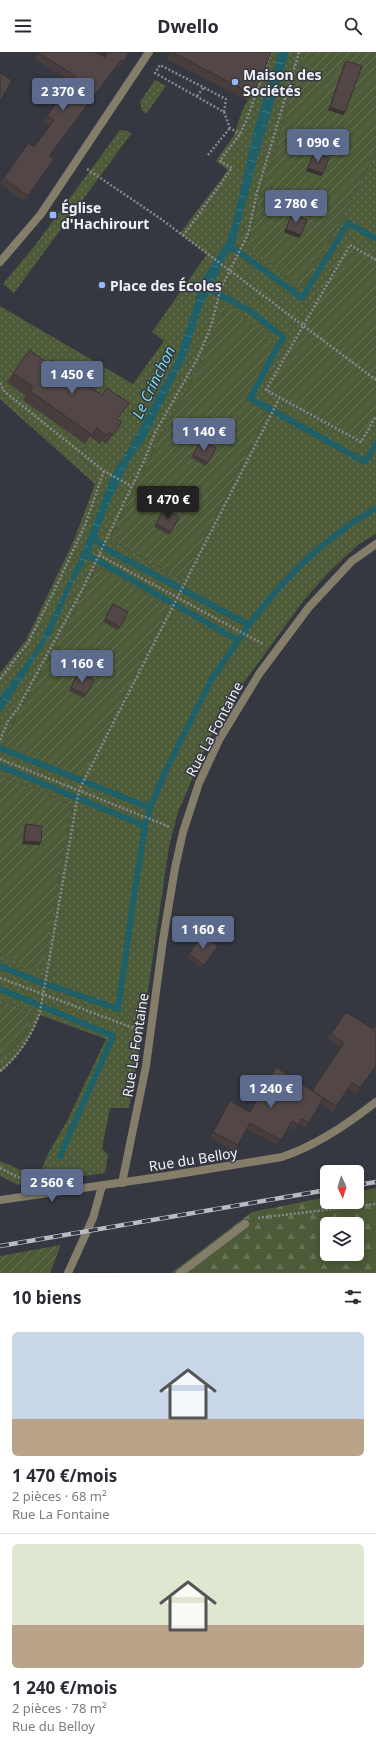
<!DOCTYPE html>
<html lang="fr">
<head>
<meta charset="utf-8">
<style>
  :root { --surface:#fff; --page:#f2f2f3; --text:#2b2b33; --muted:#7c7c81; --line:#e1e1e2; --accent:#5c6a8e }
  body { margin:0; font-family:"Noto Sans",sans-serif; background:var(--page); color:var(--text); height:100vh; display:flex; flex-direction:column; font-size:15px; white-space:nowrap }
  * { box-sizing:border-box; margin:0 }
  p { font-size:13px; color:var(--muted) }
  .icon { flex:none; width:22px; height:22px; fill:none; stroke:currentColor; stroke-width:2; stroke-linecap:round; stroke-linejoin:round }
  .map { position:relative; height:1221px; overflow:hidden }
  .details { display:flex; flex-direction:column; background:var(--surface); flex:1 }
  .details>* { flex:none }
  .needle { width:26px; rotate:176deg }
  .fabs { position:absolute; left:320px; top:1113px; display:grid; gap:8px }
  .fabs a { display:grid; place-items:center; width:44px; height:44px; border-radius:6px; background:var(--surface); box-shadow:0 2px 10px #0003; font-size:20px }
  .price { position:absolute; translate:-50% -34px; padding:0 9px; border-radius:4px; background:var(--accent); color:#fff; font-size:13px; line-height:26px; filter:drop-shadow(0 1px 2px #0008) }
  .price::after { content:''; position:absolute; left:50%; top:24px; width:12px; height:9px; margin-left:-6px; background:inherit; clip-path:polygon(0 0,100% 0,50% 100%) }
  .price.selected { background:#222; color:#fff }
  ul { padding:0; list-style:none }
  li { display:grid; align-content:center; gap:8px; height:212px; padding:0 12px }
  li+li { border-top:1px solid var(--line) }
  li span { display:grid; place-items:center; height:124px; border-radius:6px; color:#555 }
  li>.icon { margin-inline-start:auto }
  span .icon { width:72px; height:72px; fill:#fffc; stroke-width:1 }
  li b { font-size:17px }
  h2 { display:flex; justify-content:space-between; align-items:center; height:48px; padding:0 12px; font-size:17px }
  header { display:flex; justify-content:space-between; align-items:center; height:52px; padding:0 12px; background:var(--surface); font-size:18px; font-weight:700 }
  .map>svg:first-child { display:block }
  .grass { fill:url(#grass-dots); fill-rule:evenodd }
  .forest { fill:url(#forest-firs); fill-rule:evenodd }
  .garden { fill:url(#garden-furrows) }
  .water { fill:url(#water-ripples) }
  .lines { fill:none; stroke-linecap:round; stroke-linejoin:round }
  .stream { stroke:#1e5f68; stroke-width:6 }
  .path { stroke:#868890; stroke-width:2.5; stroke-dasharray:2 2; stroke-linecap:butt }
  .service { stroke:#837d6a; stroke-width:8 }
  .minor { stroke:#837d6a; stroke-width:8 }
  .tertiary { stroke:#837d6a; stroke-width:8 }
  .rail-casing { stroke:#b9bbc1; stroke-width:4.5 }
  .rail { stroke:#353840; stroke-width:3; stroke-dasharray:9; stroke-linecap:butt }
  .wall { fill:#473d3c }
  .shaded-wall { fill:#393231 }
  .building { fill:#524746; stroke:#393231 }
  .poi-dot { fill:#97b6fd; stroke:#353840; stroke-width:1.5 }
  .labels { text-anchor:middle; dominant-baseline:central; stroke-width:3; stroke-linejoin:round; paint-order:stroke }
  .poi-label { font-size:14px; font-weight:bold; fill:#f0f1f7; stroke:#353840; text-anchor:start }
  .street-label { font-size:14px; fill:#f0f1f7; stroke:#353840 }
  .water-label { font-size:15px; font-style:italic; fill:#78dcea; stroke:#353840 }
</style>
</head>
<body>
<header><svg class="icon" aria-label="menu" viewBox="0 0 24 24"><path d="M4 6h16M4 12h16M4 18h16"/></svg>Dwello<svg class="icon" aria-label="search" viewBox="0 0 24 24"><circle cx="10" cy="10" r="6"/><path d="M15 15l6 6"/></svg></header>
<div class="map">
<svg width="376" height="1221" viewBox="0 0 376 1221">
  <defs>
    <pattern id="grass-dots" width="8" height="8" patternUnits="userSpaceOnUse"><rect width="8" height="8" fill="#4d5b39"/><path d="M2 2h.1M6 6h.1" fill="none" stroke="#677356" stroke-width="1.8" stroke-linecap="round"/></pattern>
    <pattern id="forest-firs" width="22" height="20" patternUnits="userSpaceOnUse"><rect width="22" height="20" fill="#4d5b39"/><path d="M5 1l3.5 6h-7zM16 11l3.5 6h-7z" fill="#677356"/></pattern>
    <pattern id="garden-furrows" width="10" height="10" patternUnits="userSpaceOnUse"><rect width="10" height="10" fill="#4d5b39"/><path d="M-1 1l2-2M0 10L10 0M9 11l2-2" fill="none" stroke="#677356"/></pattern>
    <pattern id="water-ripples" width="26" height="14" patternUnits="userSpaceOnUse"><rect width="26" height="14" fill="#1e5f68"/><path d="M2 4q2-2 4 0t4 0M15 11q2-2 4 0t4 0" fill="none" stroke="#3f767e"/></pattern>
  </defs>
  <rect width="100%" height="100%" fill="#353840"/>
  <g class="grass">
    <path d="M268 0H305L294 30 274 103 263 130 247 192 303 236 344 163 376 100V208L350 193 266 338 360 390 376 364V482L359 492 331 518 304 548 237 640 210 686 178 760 169 795 141 986 129 1056H110L102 1096 108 1103 105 1121 18 1133 0 1124V1109L28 1121 41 1119 48 1102 67 1069 106 987 40 963C32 985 18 1005 0 1021V1011L23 985 34 961 0 948V902L43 918 72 753 0 723V621L26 588 74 488 95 432 0 347V254L133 332 164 289 152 280 207 202 180 181 228 118 216 109 234 83 242 59 258 29ZM224 251 244 347 268 361 183 528 110 487 162 381 184 345 203 306ZM97 514 169 554 82 725 3 692 13 670 58 591Z"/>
    <polygon points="155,28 166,34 146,62 142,58 140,50"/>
    <polygon points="120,78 128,79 131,82 14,241 3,232 36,192"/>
  </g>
  <path class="forest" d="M376 1136V1221H171L252 1160 327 1145V1150H357V1140ZM327 1172H357V1202H327Z"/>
  <g class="garden">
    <polygon points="305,0 376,0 376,100 344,163 303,236 247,193 263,130 274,103 294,30"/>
    <polygon points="350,193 376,208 376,364 361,390 266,338"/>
    <polygon points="223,251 275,291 244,347 268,361 183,528 110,487 162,381 184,345 203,306"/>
    <polygon points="97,514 169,554 82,726 3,692 13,670 58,591"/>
    <polygon points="0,723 72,753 43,919 0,902"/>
    <polygon points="0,948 34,961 23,985 0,1011"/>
    <polygon points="61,1193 50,1221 0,1221 0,1204"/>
  </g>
  <polygon class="water" points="279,0 289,0 258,104 235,191 224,209 202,255 187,302 145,387 130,408 107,457 89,504 72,533 52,580 0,662 0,645 34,600 40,590 80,505 113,420 129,396 176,308 203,226 226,190 233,170 254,77"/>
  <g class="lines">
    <g class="stream">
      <polyline points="229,193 302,246 348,171 376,187"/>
      <polyline points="206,235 250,259 283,285 250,346 365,410 376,392"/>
      <path d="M93 484 106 497 249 573C284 525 324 486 376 456"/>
      <polyline points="86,502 237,588"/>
      <polyline points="0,696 150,756"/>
      <polyline points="0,714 145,774"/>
      <polyline points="0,914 37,929 118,957 133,851 145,774 150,756 165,720 211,628 249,573"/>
      <polyline points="0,937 113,984 60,1104"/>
    </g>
    <g class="path">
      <polyline points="197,44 204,35"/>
      <polyline points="224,60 226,47 160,13 155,21 224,60 230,76 240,82"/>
      <polyline points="208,103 230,76"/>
      <polyline points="87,117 161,167 376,328"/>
      <polyline points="183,184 232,116 220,109 240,82 247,67 271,0"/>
      <polyline points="376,208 350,193 266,338 361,390 376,364"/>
      <polyline points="0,331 5,340 104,419 131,434"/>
      <polyline points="99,503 263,592"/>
      <polyline points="0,627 28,591 57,533 85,473 104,419"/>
      <polyline points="0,688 8,669 18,656 82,538 144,409 155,381 198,305 210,277 221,236 248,182 257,140 299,0"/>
      <polyline points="0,707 170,775"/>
      <polyline points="0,926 136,977"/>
      <path d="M0 1019C19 1004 32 983 40 960L78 743 81 734 279 347"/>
      <polyline points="0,1116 28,1130"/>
      <polyline points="258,1166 376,1152"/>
    </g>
    <polyline class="service" points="180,1221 245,1172"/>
    <g class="minor">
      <polyline points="122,1131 146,1014 163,888 175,816 183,780 199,731 219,688 259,622 309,555 352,509 376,492"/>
      <path d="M0 1148 166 1124 282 1105C316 1094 348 1072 376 1050"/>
      <polyline points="68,1221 93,1166 102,1134"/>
    </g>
    <polyline class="tertiary" points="0,210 41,162 149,0"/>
    <defs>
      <g id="rail">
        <polyline points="357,1133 376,1130"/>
        <polyline points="0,1194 327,1138"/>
      </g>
    </defs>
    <use href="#rail" class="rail-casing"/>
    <use href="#rail" class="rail"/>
  </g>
  <g class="wall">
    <polygon points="38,0 95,0 105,5 108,0 129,0 119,15 117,14 49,104 54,107 24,150 0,132 0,131 28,91 34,95 49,74 43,70 72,30 34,7"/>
    <polygon points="170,0 271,0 252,42 247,49 167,7"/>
    <polygon points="346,9 343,63 328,58 344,12"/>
    <polygon points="314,101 323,121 321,124 306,119 312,104"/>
    <polygon points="292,162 301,183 299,186 284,180 290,165"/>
    <polygon points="30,298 49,312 102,343 117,367 122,370 106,392 102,389 100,392 90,385 85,392 23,348 26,344 7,330"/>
    <polygon points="201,388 208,411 206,414 191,406"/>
    <polygon points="164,457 171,480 169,483 154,475"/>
    <polygon points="113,552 120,575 118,578 103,570"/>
    <polygon points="78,621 86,643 84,646 69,639 76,624"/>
    <polygon points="26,772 41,790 39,793 22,792 24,775"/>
    <polygon points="202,883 218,894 202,916 187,905"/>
    <polygon points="346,960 373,977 376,973 376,1020 373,1018 356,1042 348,1037 333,1060 320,1052 305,1076 298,1072 294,1079 288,1075 277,1093 247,1077 238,1093 234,1099 210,1086 226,1055 230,1049 249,1060 276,1015 312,1039 341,996 327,987"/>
  </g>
  <g class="shaded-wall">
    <polygon points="330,55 345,60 343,63 328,58"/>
    <polygon points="308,116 323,121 321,124 306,119"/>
    <polygon points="286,177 301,183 299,186 284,180"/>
    <polygon points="24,789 41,790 39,793 22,792"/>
  </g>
  <g class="building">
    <polygon points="38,0 95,0 105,5 108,0 129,0 124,9 121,8 49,104 54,107 28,144 4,126 28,91 34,95 54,68 47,64 76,24 38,1"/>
    <polygon points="172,0 271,0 263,21 252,42"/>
    <polygon points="346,9 362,14 345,60 330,55"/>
    <polygon points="0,21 12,28 0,50"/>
    <polygon points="0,74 2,75 0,79"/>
    <polygon points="314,101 329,106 323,121 308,116"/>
    <polygon points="292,162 307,168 301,183 286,177"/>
    <polygon points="30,298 49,312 52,308 102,343 107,336 129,351 117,367 122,370 113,383 109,380 106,383 97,376 92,383 30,339 33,335 13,321"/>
    <polygon points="201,388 216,396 208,411 193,403"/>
    <polygon points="164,457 179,465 171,480 156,472"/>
    <polygon points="113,552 128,560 120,575 105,567"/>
    <polygon points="78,621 94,628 86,643 71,636"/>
    <polygon points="26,772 42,774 41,790 24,789"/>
    <polygon points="202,883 218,894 204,913 189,902"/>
    <polygon points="346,960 373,977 376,973 376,1014 360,1036 352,1031 336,1054 312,1039 344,991 331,982"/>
    <polygon points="276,1015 323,1046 309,1071 302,1067 298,1073 292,1069 281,1088 250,1071 238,1093 213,1080 230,1049 250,1060"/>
    <polygon points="114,1220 114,1221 91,1221"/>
  </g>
  <g class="poi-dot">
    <circle cx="235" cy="30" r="4"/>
    <rect x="49" y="159" width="8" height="8" rx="2"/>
    <circle cx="102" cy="233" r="4"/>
  </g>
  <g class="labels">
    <g class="poi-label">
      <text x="243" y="22">Maison des<tspan x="243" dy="16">Sociétés</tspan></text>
      <text x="61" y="155">Église<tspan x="61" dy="16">d'Hachirourt</tspan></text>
      <text x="110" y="233">Place des Écoles</text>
    </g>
    <g class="street-label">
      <text transform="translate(214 677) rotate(-62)">Rue La Fontaine</text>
      <text transform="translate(135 993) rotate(-81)">Rue La Fontaine</text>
      <text transform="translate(193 1107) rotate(-9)">Rue du Belloy</text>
    </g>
    <g class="water-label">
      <text transform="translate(153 330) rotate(-64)">Le Crinchon</text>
    </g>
  </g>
</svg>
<div class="fabs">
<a><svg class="needle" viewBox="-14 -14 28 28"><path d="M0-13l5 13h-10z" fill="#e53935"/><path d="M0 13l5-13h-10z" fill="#7c7c81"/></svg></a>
<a><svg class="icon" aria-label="layers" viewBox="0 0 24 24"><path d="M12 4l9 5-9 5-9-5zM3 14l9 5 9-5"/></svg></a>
</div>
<b class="price" style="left:63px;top:60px">2 370 €</b>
<b class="price" style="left:318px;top:111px">1 090 €</b>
<b class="price" style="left:296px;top:172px">2 780 €</b>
<b class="price" style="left:72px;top:343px">1 450 €</b>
<b class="price" style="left:204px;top:400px">1 140 €</b>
<b class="price selected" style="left:168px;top:468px">1 470 €</b>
<b class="price" style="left:82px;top:632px">1 160 €</b>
<b class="price" style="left:203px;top:898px">1 160 €</b>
<b class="price" style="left:271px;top:1057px">1 240 €</b>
<b class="price" style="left:52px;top:1151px">2 560 €</b>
</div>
<section class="details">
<h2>10 biens<svg class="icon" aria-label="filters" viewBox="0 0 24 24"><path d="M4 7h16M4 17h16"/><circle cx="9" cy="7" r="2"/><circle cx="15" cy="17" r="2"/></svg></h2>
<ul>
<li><span style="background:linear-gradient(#c9d6e8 70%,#b9a48a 0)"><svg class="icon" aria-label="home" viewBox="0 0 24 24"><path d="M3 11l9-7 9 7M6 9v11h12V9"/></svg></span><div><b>1 470 €/mois</b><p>2 pièces · 68 m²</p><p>Rue La Fontaine</p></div></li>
<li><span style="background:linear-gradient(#dfe7d0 65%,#b9a48a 0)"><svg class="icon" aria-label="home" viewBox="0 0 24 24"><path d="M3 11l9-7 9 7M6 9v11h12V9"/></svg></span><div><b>1 240 €/mois</b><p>2 pièces · 78 m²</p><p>Rue du Belloy</p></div></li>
</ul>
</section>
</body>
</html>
